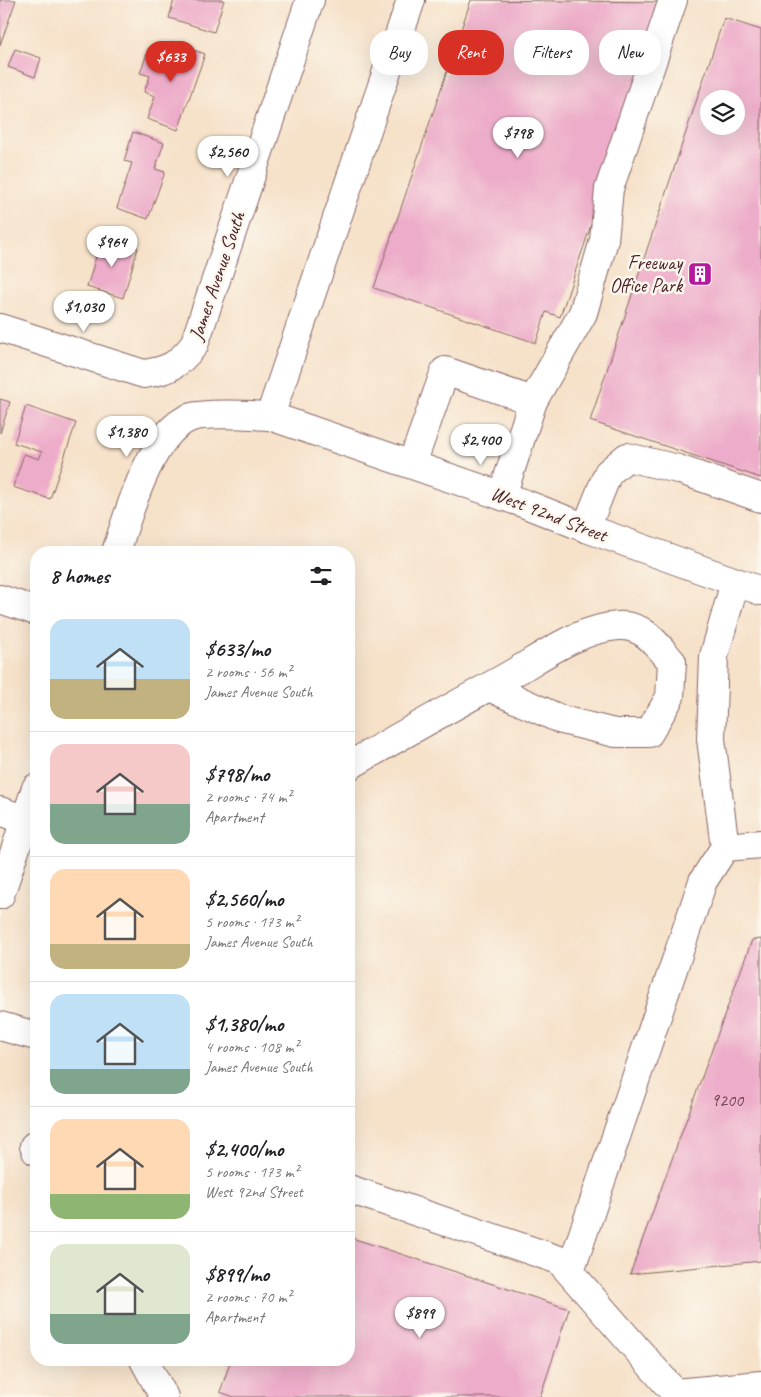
<!DOCTYPE html>
<html lang="en">
<head>
<meta charset="utf-8">
<style>
  :root { --surface:#fff; --page:#f6f6f6; --text:#202124; --muted:#757577; --line:#e0e0e0; --accent:#d93025 }
  body { margin:0; font-family:Caveat,sans-serif; background:var(--page); color:var(--text); height:100vh; display:flex; flex-direction:column; font-size:19px; white-space:nowrap }
  * { box-sizing:border-box; margin:0 }
  p { font-size:16px; color:var(--muted) }
  .icon { flex:none; width:28px; height:28px; fill:none; stroke:currentColor; stroke-width:2; stroke-linecap:round; stroke-linejoin:round }
  .map { position:relative; flex:1; overflow:hidden }
  .panel { position:absolute; left:30px; top:546px; width:325px; height:820px; display:flex; flex-direction:column; background:var(--surface); border-radius:20px; box-shadow:0 5px 20px #0002 }
  .panel>* { flex:none }
  .top-card { position:absolute; left:370px; top:30px; width:315px; height:45px; display:flex; gap:10px }
  .buttons { position:absolute; left:700px; top:90px; display:grid; gap:10px }
  .buttons a { display:grid; place-items:center; width:45px; height:45px; border-radius:50%; background:var(--surface); box-shadow:0 5px 20px #0002; font-size:25px }
  .price { position:absolute; translate:-50% -42px; padding:0 11px; border-radius:18px; background:#fff; color:#222; font-size:16px; line-height:32px; filter:drop-shadow(0 1px 2px #0008) }
  .price::after { content:''; position:absolute; left:50%; top:30px; width:15px; height:11px; margin-left:-8px; background:inherit; clip-path:polygon(0 0,100% 0,50% 100%) }
  .price.current { background:var(--accent); color:#fff }
  ul { padding:0; list-style:none }
  li { display:flex; align-items:center; gap:15px; height:125px; padding:0 20px }
  li+li { border-top:1px solid var(--line) }
  li span { display:grid; place-items:center; flex:none; width:140px; height:100px; border-radius:15px; color:#555 }
  li>.icon { margin-inline-start:auto }
  span .icon { width:60px; height:60px; fill:#fffc; stroke-width:1 }
  li b { font-size:21px }
  h2 { display:flex; justify-content:space-between; align-items:center; height:60px; padding:0 20px; font-size:21px }
  .chip { padding:0 18px; border-radius:20px; background:var(--surface); box-shadow:0 5px 20px #0002; font-size:18px; line-height:45px }
  .chip.current { background:var(--accent); color:#fff }
  .map>svg:first-child { display:block }
  .building { fill:#edacc9; fill-rule:evenodd }
  .lines { fill:none; stroke-linecap:round; stroke-linejoin:round }
  .minor-casing { stroke:#866362; stroke-width:30 }
  .minor { stroke:#fff; stroke-width:28 }
  .labels { text-anchor:middle; dominant-baseline:central; stroke-width:5; stroke-linejoin:round; paint-order:stroke }
  .number-label { font-size:18px; fill:#734252 }
  .poi-label { font-size:20px; fill:#4a1f2b; stroke:#fbf7ec; text-anchor:end }
  .street-label { font-size:20px; fill:#4a1f2b; stroke:#fbf7ec }
</style>
</head>
<body>
<div class="map">
<svg width="761" height="1397" viewBox="0 0 761 1397">
  <rect width="100%" height="100%" fill="#fbf7ec"/>
  <filter id="ink" filterUnits="userSpaceOnUse"><feTurbulence type="fractalNoise" baseFrequency=".02" numOctaves="2"/><feDisplacementMap in="SourceGraphic" scale="10" xChannelSelector="R" yChannelSelector="G"/><feConvolveMatrix kernelMatrix="1 2 1 2 8 2 1 2 1" color-interpolation-filters="sRGB"/></filter>
  <filter id="wash" filterUnits="userSpaceOnUse"><feTurbulence type="fractalNoise" baseFrequency=".0096" numOctaves="4" result="noise"/><feDisplacementMap in="SourceGraphic" scale="20" xChannelSelector="R" yChannelSelector="G"/><feGaussianBlur stdDeviation="1.12" result="paint"/><feColorMatrix in="noise" values="0 0 0 0 0 0 0 0 0 0 0 0 0 0 0 0 0 1.4 0 .05"/><feComposite in="paint" operator="in"/></filter>
  <g filter="url(#wash)">
    <rect width="100%" height="100%" fill="#f6e1c9"/>
    <g id="blocks">
      <g class="building">
        <polygon points="0,0 16,0 0,45"/>
        <polygon points="174,0 224,0 214,32 169,18"/>
        <polygon points="471,0 666,2 560,317 546,312 536,343 374,288"/>
        <path d="M724 18 761 30V478L590 421ZM709 99H736V126H709Z"/>
        <polygon points="173,43 205,54 178,130 147,119 155,96 144,92 150,76 140,73 149,48 169,55"/>
        <polygon points="15,49 41,58 35,77 8,67"/>
        <polygon points="133,132 164,143 155,169 165,172 148,219 117,208 132,163 124,161"/>
        <polygon points="102,237 138,248 123,298 87,287"/>
        <polygon points="0,399 10,402 0,433"/>
        <polygon points="26,406 76,423 50,499 13,487 24,454 39,459 42,452 14,443"/>
        <polygon points="761,939 761,1261 630,1274 752,940"/>
        <polygon points="349,1237 569,1309 540,1397 234,1397 220,1392 231,1360 349,1360"/>
      </g>
    </g>
  </g>
  <g filter="url(#ink)">
    <use href="#blocks" fill-opacity="0" stroke="#866362" stroke-width="1"/>
    <g class="lines">
      <defs>
        <g id="minor">
          <path d="M0 328 144 374C170 370 178 365 194 345L310 0"/>
          <polyline points="533,401 583,313 604,240 609,189 673,0"/>
          <polyline points="270,416 411,0"/>
          <polyline points="412,464 445,371 533,401 502,496"/>
          <polyline points="586,528 608,473 627,457 678,469 761,498"/>
          <path d="M116 552C128 515 150 434 189 418 203 412 253 415 270 416L523 503 586 528 761 591"/>
          <polyline points="0,599 36,611"/>
          <path d="M349 766C401 735 454 706 508 676 542 657 578 629 618 626 644 624 657 645 672 662L670 697 649 733H615L562 720 489 687"/>
          <polyline points="0,811 26,820"/>
          <polyline points="725,847 711,739 714,656 735,582"/>
          <polyline points="0,895 36,788"/>
          <polyline points="0,1026 36,1036"/>
          <polyline points="34,1146 36,1151"/>
          <polyline points="349,1189 559,1260 675,1393 761,1385"/>
          <polyline points="570,1272 703,881 725,847 761,844"/>
          <polyline points="144,1360 164,1397"/>
        </g>
      </defs>
      <use href="#minor" class="minor-casing"/>
      <use href="#minor" class="minor"/>
    </g>
  </g>
  <defs>
    <symbol id="building-square" viewBox="-11 -11 22 22"><rect x="-9" y="-9" width="18" height="18" rx="4" fill="#b5179e" stroke="#fbf7ec"/><path d="M-4-6H4V6H1V3H-1V6H-4ZM-2.5-4.3h1.7v1.8h-1.7ZM.8-4.3h1.7v1.8H.8ZM-2.5-1h1.7V.8h-1.7ZM.8-1h1.7V.8H.8Z" fill="#fff"/></symbol>
  </defs>
  <g fill-rule="evenodd">
    <use href="#building-square" x="686" y="260" width="28" height="28"/>
  </g>
  <g class="labels">
    <g class="number-label">
      <text x="727" y="1100">9200</text>
    </g>
    <g class="poi-label">
      <text x="682" y="262">Freeway<tspan x="682" dy="23">Office Park</tspan></text>
    </g>
    <g class="street-label">
      <text transform="translate(217 276) rotate(-71)">James Avenue South</text>
      <text transform="translate(549 514) rotate(21)">West 92nd Street</text>
    </g>
  </g>
</svg>
<div class="buttons">
<a><svg class="icon" aria-label="layers" viewBox="0 0 24 24"><path d="M12 4l9 5-9 5-9-5zM3 14l9 5 9-5"/></svg></a>
</div>
<b class="price current" style="left:171px;top:83px">$633</b>
<b class="price" style="left:518px;top:159px">$798</b>
<b class="price" style="left:228px;top:178px">$2,560</b>
<b class="price" style="left:112px;top:268px">$964</b>
<b class="price" style="left:84px;top:333px">$1,030</b>
<b class="price" style="left:127px;top:458px">$1,380</b>
<b class="price" style="left:481px;top:466px">$2,400</b>
<b class="price" style="left:420px;top:1339px">$899</b>
<div class="top-card">
<a class="chip">Buy</a>
<a class="chip current">Rent</a>
<a class="chip">Filters</a>
<a class="chip">New</a>
</div>
<section class="panel">
<h2>8 homes<svg class="icon" aria-label="filters" viewBox="0 0 24 24"><path d="M4 7h16M4 17h16"/><circle cx="9" cy="7" r="2"/><circle cx="15" cy="17" r="2"/></svg></h2>
<ul>
<li><span style="background:linear-gradient(#bfe0f5 60%,#c2b280 0)"><svg class="icon" aria-label="home" viewBox="0 0 24 24"><path d="M3 11l9-7 9 7M6 9v11h12V9"/></svg></span><div><b>$633/mo</b><p>2 rooms · 56 m²</p><p>James Avenue South</p></div></li>
<li><span style="background:linear-gradient(#f6c9c9 60%,#7fa58c 0)"><svg class="icon" aria-label="home" viewBox="0 0 24 24"><path d="M3 11l9-7 9 7M6 9v11h12V9"/></svg></span><div><b>$798/mo</b><p>2 rooms · 74 m²</p><p>Apartment</p></div></li>
<li><span style="background:linear-gradient(#ffd9b3 75%,#c2b280 0)"><svg class="icon" aria-label="home" viewBox="0 0 24 24"><path d="M3 11l9-7 9 7M6 9v11h12V9"/></svg></span><div><b>$2,560/mo</b><p>5 rooms · 173 m²</p><p>James Avenue South</p></div></li>
<li><span style="background:linear-gradient(#bfe0f5 75%,#7fa58c 0)"><svg class="icon" aria-label="home" viewBox="0 0 24 24"><path d="M3 11l9-7 9 7M6 9v11h12V9"/></svg></span><div><b>$1,380/mo</b><p>4 rooms · 108 m²</p><p>James Avenue South</p></div></li>
<li><span style="background:linear-gradient(#ffd9b3 75%,#8fb573 0)"><svg class="icon" aria-label="home" viewBox="0 0 24 24"><path d="M3 11l9-7 9 7M6 9v11h12V9"/></svg></span><div><b>$2,400/mo</b><p>5 rooms · 173 m²</p><p>West 92nd Street</p></div></li>
<li><span style="background:linear-gradient(#dfe7d0 70%,#7fa58c 0)"><svg class="icon" aria-label="home" viewBox="0 0 24 24"><path d="M3 11l9-7 9 7M6 9v11h12V9"/></svg></span><div><b>$899/mo</b><p>2 rooms · 70 m²</p><p>Apartment</p></div></li>
</ul>
</section>
</div>
</body>
</html>
